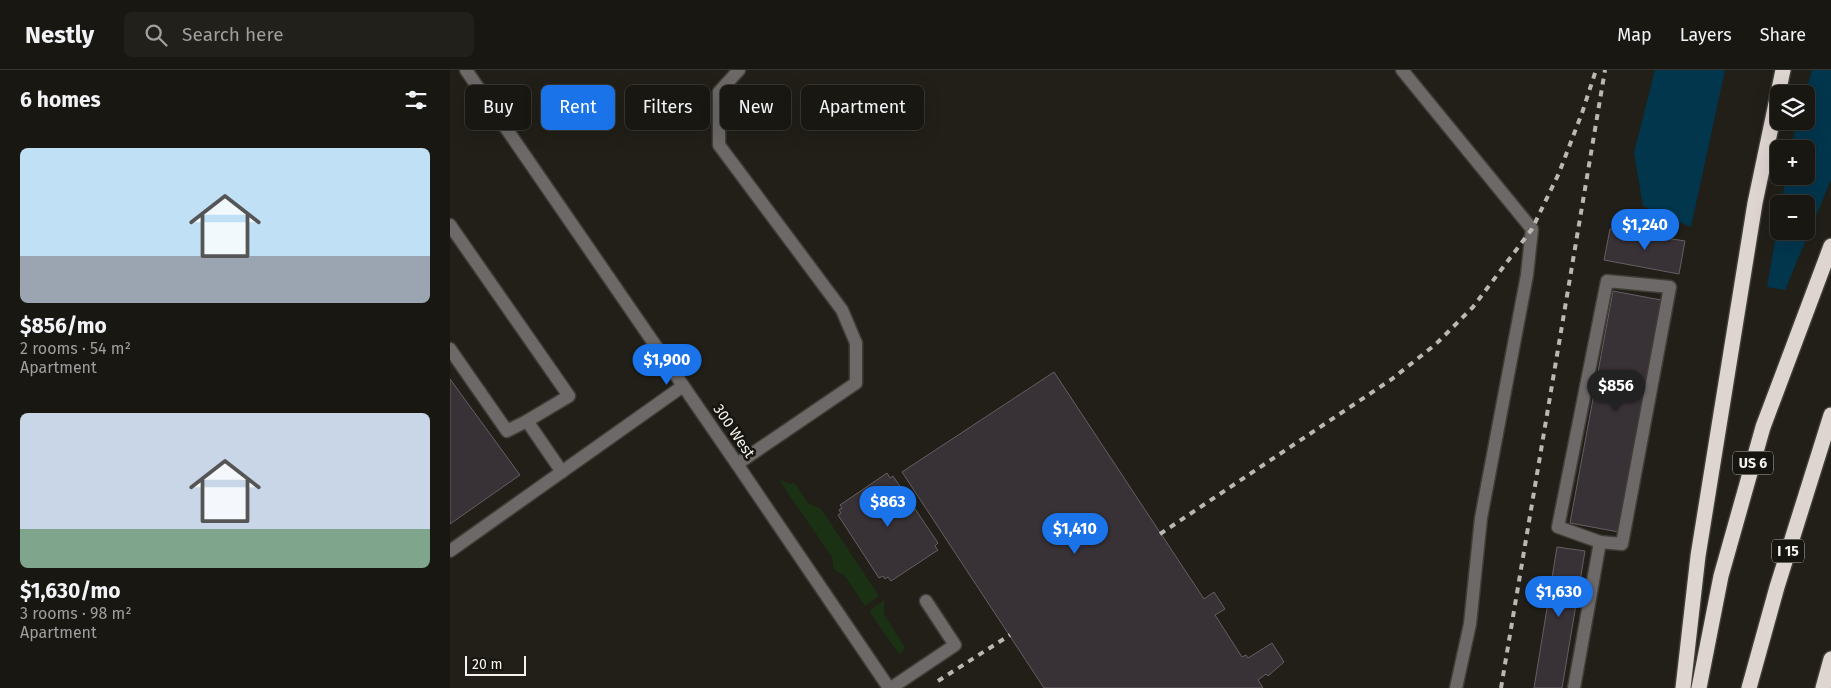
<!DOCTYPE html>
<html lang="en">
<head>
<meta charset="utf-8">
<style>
  :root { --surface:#191712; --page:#22201b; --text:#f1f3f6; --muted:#9f9f9f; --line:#373632; --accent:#1a73e8 }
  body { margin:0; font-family:"Fira Sans",sans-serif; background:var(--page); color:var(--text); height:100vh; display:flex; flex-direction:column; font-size:19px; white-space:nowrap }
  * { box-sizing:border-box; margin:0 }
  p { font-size:16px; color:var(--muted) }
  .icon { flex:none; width:28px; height:28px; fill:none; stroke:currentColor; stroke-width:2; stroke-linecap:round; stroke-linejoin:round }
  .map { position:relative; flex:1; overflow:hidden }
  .sheet { display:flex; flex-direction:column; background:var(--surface); width:450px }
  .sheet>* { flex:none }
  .banner { position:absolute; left:15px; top:15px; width:475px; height:45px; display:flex; gap:10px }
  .buttons { position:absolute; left:1320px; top:15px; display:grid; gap:10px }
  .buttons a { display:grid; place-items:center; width:45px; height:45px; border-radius:8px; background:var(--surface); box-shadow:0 5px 20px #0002,0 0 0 1px var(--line); font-size:25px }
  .scale { position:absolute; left:15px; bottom:12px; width:61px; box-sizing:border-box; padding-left:5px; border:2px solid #f5f3ef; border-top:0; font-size:14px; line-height:18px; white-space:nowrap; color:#f5f3ef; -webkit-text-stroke:4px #17150f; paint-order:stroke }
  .price { position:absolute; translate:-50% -42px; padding:0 11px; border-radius:18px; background:var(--accent); color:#fff; font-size:16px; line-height:32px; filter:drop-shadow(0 1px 2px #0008) }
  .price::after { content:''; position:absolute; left:50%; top:30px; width:15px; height:11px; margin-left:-8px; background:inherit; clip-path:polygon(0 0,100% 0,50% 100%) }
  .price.selected { background:#222; color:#fff }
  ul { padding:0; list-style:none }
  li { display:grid; align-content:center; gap:10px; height:265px; padding:0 20px }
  li span { display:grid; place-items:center; height:155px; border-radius:8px; color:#555 }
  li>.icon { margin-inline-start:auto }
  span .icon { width:90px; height:90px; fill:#fffc; stroke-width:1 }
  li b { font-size:21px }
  h2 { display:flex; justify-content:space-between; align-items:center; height:60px; padding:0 20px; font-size:21px }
  .pill { padding:0 18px; border-radius:8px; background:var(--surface); box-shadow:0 5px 20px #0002,0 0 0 1px var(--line); font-size:18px; line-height:45px }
  .pill.selected { background:var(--accent); color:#fff }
  header { display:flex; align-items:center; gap:30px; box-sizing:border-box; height:70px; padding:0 25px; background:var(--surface); border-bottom:1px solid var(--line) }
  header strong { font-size:24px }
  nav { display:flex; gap:28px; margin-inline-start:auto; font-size:18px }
  .search { width:350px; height:45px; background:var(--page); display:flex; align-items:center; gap:12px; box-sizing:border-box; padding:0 18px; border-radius:8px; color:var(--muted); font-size:19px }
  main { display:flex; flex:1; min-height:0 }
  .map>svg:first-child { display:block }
  .green { fill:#1b3113 }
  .water { fill:#01364d }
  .building { fill:#383136; stroke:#665e63 }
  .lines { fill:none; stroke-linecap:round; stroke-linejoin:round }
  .minor-casing { stroke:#3f3d36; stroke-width:15 }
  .highway-casing { stroke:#3f3d36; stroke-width:18 }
  .minor { stroke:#6d6968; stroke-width:12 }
  .highway { stroke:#ded4d0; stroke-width:15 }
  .rail { stroke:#bab8b3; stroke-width:4; stroke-dasharray:6 6; stroke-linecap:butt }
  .labels { text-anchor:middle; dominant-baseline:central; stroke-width:5; stroke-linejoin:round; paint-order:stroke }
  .shield { fill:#17150f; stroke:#b2b0ac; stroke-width:1 }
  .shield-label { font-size:14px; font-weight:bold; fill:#f5f3ef }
  .street-label { font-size:15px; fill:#f5f3ef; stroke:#17150f }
</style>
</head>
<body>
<header>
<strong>Nestly</strong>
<div class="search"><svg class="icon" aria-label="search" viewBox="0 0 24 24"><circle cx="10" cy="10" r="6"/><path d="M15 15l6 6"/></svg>Search here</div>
<nav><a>Map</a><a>Layers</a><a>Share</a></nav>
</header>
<main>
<section class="sheet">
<h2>6 homes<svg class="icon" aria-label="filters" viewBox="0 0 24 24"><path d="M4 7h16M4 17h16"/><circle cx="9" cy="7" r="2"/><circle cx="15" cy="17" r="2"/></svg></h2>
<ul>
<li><span style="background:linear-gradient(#bfe0f5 70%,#9aa5b1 0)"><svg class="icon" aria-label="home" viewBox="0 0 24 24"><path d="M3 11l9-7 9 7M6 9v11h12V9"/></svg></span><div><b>$856/mo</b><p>2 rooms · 54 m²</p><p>Apartment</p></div></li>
<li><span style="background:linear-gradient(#c9d6e8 75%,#7fa58c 0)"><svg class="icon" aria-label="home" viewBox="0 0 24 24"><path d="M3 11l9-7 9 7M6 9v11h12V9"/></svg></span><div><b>$1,630/mo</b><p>3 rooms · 98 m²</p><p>Apartment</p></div></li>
</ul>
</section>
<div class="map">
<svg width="1381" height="618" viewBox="0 0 1381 618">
  <rect width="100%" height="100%" fill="#211f18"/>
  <g class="green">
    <polygon points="329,410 341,414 344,412 358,433 371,439 429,526 415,536 395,506 384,500 382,487"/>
    <polygon points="434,530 434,544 454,576 454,580 449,584 419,541"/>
  </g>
  <g class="water">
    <polygon points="1205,0 1275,0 1241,157 1193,136 1184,83"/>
    <polygon points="1362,0 1381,0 1381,110 1335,220 1317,217 1329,148 1329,161 1356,161 1356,134 1331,134 1336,106 1356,106 1356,79 1341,79 1347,51 1356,51 1355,24"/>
  </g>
  <g class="building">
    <polygon points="1160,159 1235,171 1229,204 1154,190"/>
    <polygon points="1163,221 1211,230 1169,462 1120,453"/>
    <polygon points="604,302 754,529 764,522 775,539 765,545 792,587 796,585 798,588 822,573 834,592 818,606 816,604 808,610 813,618 594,618 452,402"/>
    <polygon points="0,309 70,405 0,454"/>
    <polygon points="437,403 440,408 443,406 488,473 485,476 488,480 441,511 438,507 435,509 433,506 429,508 388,445 391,443 389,440 392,438 390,435"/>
    <polygon points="1107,477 1135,481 1112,618 1084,618"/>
  </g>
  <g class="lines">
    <defs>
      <g id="minor">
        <polyline points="16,0 287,394 439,618"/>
        <polyline points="952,0 1082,159 1077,205 1031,448 1020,554 1006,618"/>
        <polyline points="0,155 119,326 77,351 57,361 0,279"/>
        <polygon points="1157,211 1220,217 1172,474 1150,472 1108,457"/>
        <polyline points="77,351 112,402"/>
        <polyline points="287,394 406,313 406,273 392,240 269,75 269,22 289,0"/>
        <polyline points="0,481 233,316"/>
        <polyline points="441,618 505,575 476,531"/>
        <polyline points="1124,618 1150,472"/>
      </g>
      <g id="highway">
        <polyline points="1233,618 1248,486 1305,133 1333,0"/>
        <polyline points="1249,618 1271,506 1313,357 1381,176"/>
        <polyline points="1299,618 1327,517 1381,345"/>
        <polyline points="1373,618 1381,589"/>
      </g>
    </defs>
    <use href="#minor" class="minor-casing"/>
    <use href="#highway" class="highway-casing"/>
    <use href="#minor" class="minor"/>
    <use href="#highway" class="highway"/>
    <g class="rail">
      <polyline points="710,464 942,309 986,274 1023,237 1082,159 1109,103 1132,43 1146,0"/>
      <polyline points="488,611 560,565"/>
      <polyline points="1051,618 1155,0"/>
    </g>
  </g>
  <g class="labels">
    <g class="shield">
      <rect x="1283" y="381.5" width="40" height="23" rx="4"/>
      <rect x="1322" y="469.5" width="32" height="23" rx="4"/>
    </g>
    <g class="shield-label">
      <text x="1303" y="393">US 6</text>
      <text x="1338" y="481">I 15</text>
    </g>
    <g class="street-label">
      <text transform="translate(284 361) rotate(56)">300 West</text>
    </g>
  </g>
</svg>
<div class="buttons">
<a><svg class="icon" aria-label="layers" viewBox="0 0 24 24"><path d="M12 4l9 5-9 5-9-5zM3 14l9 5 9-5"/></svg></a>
<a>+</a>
<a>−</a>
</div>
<div class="scale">20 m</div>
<b class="price" style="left:1195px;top:181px">$1,240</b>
<b class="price" style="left:217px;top:316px">$1,900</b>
<b class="price selected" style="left:1166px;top:342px">$856</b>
<b class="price" style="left:438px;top:458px">$863</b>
<b class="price" style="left:625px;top:485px">$1,410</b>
<b class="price" style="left:1109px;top:548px">$1,630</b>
<div class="banner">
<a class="pill">Buy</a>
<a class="pill selected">Rent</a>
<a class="pill">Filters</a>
<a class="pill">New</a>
<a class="pill">Apartment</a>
</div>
</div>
</main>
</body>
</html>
